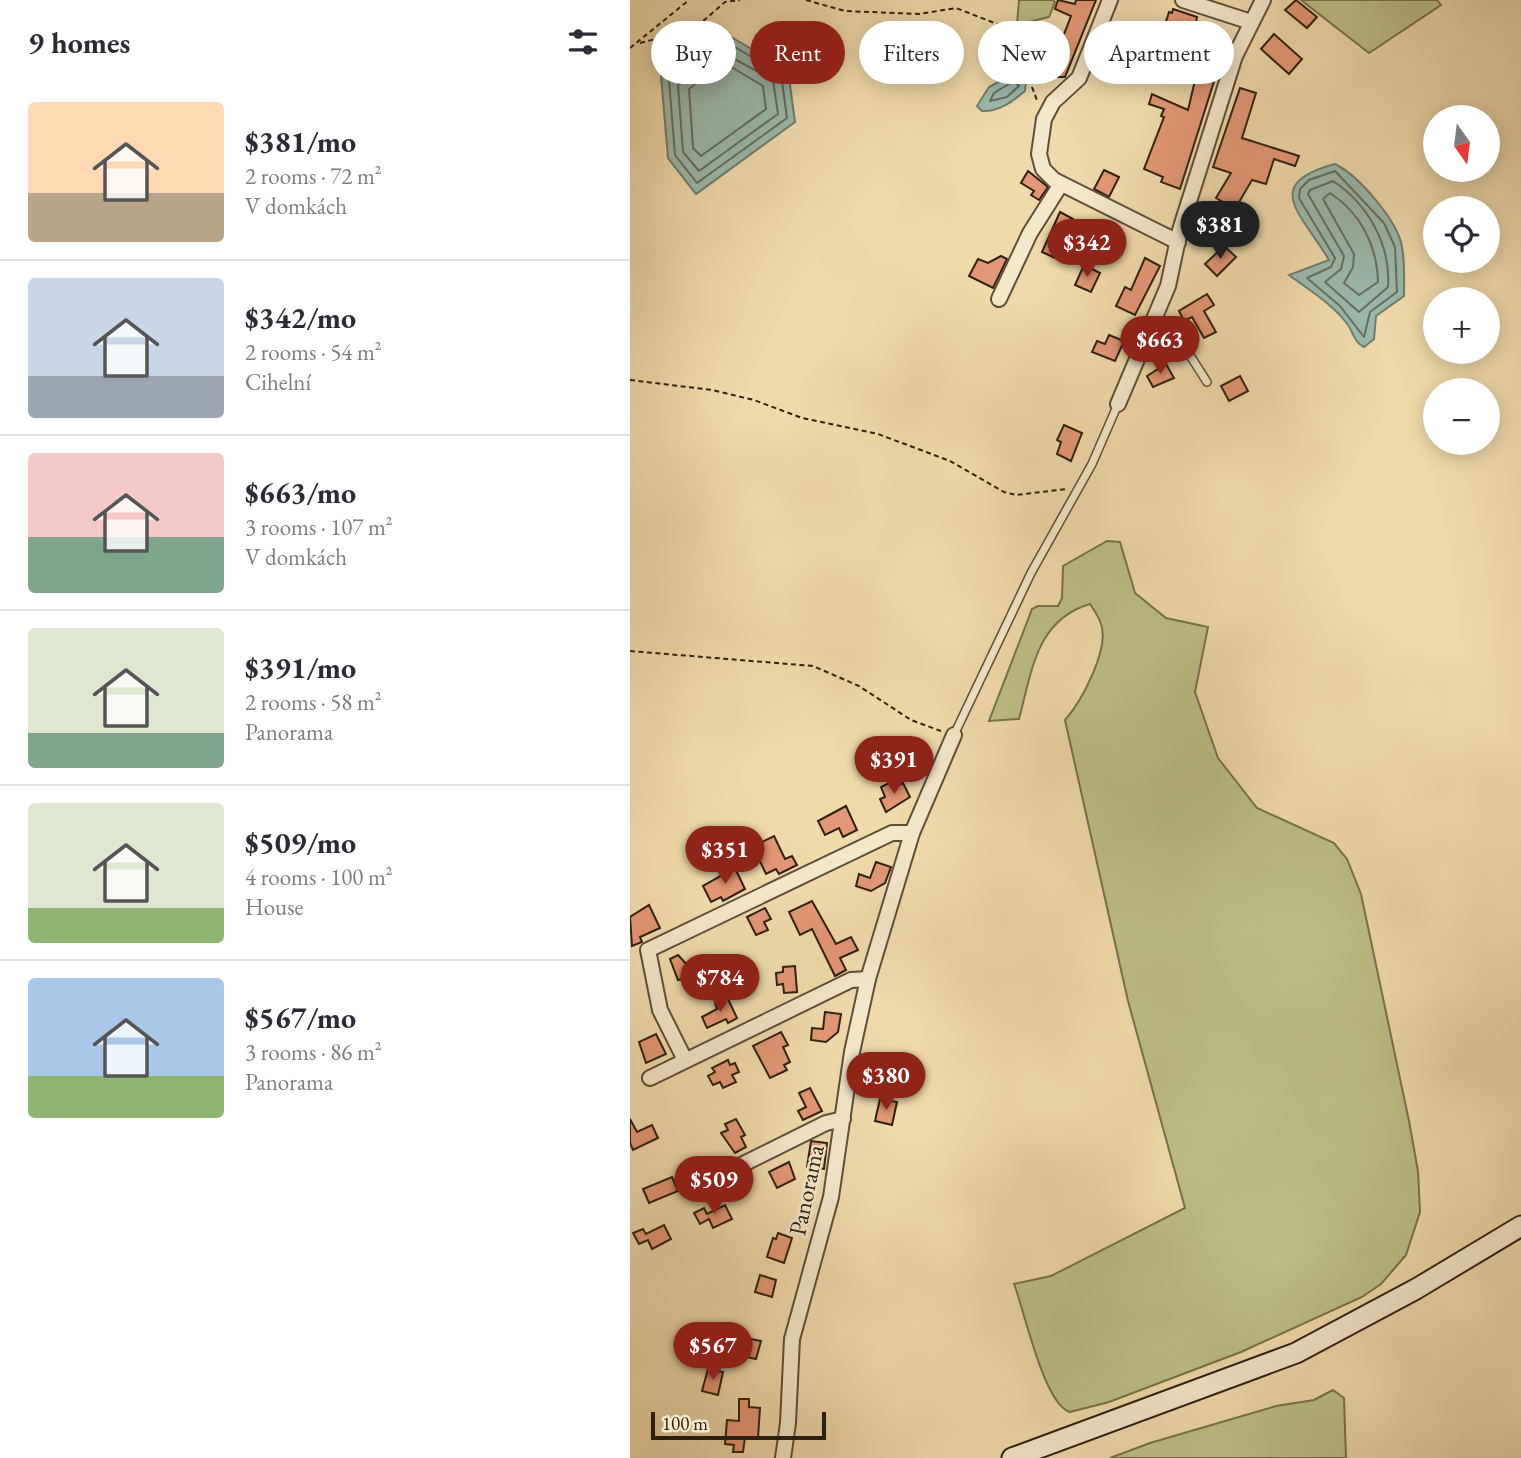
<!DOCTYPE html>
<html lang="en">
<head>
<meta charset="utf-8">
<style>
  :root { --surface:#fff; --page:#f7f7f7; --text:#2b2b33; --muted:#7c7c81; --line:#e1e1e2; --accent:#8f2418 }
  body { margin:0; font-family:"EB Garamond",serif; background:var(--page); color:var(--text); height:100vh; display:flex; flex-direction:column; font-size:26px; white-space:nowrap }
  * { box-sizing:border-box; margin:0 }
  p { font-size:23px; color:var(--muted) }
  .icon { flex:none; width:38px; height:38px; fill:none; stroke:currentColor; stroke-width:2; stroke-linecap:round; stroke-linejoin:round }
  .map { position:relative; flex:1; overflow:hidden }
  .side { display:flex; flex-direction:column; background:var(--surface); width:630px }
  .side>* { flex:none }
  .hud { position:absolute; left:21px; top:21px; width:665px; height:63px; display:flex; gap:14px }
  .needle { width:46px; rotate:166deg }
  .controls { position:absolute; left:793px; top:105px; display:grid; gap:14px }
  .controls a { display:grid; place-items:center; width:77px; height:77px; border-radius:50%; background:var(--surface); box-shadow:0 4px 18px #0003; font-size:35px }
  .scale { position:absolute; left:21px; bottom:18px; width:175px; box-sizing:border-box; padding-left:7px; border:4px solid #2e2110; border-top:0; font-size:19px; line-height:24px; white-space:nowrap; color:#2e2110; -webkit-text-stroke:5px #f5e7c9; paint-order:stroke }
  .price { position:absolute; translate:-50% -60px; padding:0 16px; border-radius:24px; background:var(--accent); color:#fff; font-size:23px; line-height:46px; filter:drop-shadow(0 2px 4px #0008) }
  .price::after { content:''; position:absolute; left:50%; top:42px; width:21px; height:16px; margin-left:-10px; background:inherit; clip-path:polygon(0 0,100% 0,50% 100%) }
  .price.selected { background:#222; color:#fff }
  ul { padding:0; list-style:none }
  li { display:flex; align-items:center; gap:21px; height:175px; padding:0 28px }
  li+li { border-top:2px solid var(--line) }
  li span { display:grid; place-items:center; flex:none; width:196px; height:140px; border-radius:7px; color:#555 }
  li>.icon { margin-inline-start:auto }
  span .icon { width:84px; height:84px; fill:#fffc; stroke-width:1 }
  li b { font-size:30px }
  h2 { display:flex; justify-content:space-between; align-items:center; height:84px; padding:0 28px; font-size:30px }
  .tag { padding:0 24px; border-radius:32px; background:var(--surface); box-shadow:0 4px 18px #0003; font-size:24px; line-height:63px }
  .tag.selected { background:var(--accent); color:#fff }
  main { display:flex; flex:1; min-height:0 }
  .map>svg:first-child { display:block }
  .green { fill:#bdbe87; stroke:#76704c; stroke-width:2 }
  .water { fill:#9abaad; stroke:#6f7d6e; stroke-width:2 }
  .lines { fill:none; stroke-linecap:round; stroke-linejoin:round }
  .shore { stroke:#646e5e; stroke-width:2 }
  .building { fill:#e49776; stroke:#2e2110; stroke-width:2 }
  .lane-casing { stroke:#5e4f37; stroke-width:10 }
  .street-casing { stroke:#5e4f37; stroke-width:18 }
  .secondary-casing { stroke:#2e2110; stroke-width:23 }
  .path { stroke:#2e2110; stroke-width:2; stroke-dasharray:5 3.5; stroke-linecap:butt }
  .lane { stroke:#f5e7c9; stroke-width:7 }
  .street { stroke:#f5e7c9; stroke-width:14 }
  .secondary { stroke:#f5e7c9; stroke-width:19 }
  .labels { text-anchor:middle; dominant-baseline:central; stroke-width:5; stroke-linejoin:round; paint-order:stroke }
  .street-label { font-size:24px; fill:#2e2110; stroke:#f5e7c9 }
</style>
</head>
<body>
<main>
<section class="side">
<h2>9 homes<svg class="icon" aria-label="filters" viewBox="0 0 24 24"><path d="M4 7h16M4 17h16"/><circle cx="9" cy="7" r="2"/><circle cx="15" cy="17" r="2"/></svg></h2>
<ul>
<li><span style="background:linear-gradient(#ffd9b3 65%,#b9a48a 0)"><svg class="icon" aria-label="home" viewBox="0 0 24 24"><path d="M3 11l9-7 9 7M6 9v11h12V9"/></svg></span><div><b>$381/mo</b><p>2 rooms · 72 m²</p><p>V domkách</p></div></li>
<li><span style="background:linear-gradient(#c9d6e8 70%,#9aa5b1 0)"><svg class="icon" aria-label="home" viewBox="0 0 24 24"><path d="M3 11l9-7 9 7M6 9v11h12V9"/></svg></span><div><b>$342/mo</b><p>2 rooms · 54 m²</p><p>Cihelní</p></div></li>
<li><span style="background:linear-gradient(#f6c9c9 60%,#7fa58c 0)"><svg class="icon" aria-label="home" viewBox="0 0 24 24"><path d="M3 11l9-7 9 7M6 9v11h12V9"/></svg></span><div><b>$663/mo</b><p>3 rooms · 107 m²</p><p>V domkách</p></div></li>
<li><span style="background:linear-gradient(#dfe7d0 75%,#7fa58c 0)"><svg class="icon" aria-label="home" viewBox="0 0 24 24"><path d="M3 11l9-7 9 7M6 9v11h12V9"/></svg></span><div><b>$391/mo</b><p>2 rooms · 58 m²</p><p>Panorama</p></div></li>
<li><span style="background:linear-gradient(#dfe7d0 75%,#8fb573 0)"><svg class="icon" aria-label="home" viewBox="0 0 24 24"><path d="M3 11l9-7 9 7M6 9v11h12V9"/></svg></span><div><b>$509/mo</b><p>4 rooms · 100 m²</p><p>House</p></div></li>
<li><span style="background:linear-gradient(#a9c7e8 70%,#8fb573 0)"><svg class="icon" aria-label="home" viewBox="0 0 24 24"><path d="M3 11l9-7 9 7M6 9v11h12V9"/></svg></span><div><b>$567/mo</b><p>3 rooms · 86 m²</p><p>Panorama</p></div></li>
</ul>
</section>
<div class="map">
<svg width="891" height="1458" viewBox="0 0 891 1458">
  <rect width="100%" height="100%" fill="#f0daac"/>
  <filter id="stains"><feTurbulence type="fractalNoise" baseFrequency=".00286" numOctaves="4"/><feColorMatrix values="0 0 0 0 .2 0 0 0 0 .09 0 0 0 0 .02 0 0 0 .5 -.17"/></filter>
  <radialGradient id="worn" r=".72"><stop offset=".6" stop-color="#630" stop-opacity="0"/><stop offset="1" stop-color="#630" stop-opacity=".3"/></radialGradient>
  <g class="green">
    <polygon points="389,0 423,0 425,2 419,17 387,25"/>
    <polygon points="671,0 807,0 811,5 739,53"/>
    <path d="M477 541 490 542 505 593 536 618 578 627 565 692 588 758 627 808 704 843 717 859 731 894 779 1121 788 1171 790 1212 776 1255 751 1284 732 1297 611 1352 479 1402 440 1412C414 1405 394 1309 384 1284L421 1276 555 1208 498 1001 435 720C451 702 480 649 471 624 469 617 464 610 460 604 406 620 402 671 389 719L359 721 402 609 408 606H428L432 598 433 566Z"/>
    <polygon points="703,1390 714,1398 716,1458 480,1458 520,1443 646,1406 684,1400"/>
  </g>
  <g class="water">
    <polygon points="89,30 158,70 165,122 66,194 38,158 31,76"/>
    <path d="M383 74 391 75 396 80 395 91C383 101 369 112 352 111L347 106 359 87Z"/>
    <path d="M705 164C728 175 768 221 772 247 775 263 774 280 774 296L746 316 744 339 734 347C724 342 724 334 718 325 703 304 679 290 659 275L699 260C673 215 629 184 705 164Z"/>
  </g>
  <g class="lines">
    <g class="shore">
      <polygon points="91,39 151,74 157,118 67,183 45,155 39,80"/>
      <polygon points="88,50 143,80 148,114 69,171 53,152 48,85"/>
      <polygon points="93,62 133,86 136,109 71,156 63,148 59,89"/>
      <polygon points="384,81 389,86 377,97 360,101 364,93"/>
      <polygon points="705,171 754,223 765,247 767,292 740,312 734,337 710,306 677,278 701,267 705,258 669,198 670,189 679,180"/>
      <path d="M703 181C738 204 761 245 758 287L729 312 695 282 711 269 714 256 678 194 680 190Z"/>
      <path d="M700 193C731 213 747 246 748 282L729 295 714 283 723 267 724 254 693 199Z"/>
    </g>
  </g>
  <g class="building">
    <polygon points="428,0 445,4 446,0 466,0 435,77 422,77 422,65 441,16 425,9"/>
    <polygon points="666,0 687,17 677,28 655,10"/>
    <polygon points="543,9 567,17 564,36 534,28 539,12 542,13"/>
    <polygon points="644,34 672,59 659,74 631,49"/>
    <polygon points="569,38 579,41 576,50 592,56 550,189 531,182 533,177 514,169 534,117 531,116 534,109 519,104 522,94 558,110 566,76 551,71 555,58 560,61"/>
    <polygon points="610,88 626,93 612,138 669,156 665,166 644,159 636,184 622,180 605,209 586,198 601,173 583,167"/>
    <polygon points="474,170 489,177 479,197 464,189"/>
    <polygon points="398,171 418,187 409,200 401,195 404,191 391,183"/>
    <polygon points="430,212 443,219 425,258 412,252"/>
    <polygon points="594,246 606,257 587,276 575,264"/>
    <polygon points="371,256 377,259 363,288 339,276 348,259 358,263"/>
    <polygon points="515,258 530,266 505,315 486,306 495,287 501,290"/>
    <polygon points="454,265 470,273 461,292 445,285"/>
    <polygon points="577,294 584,305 574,311 586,332 574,338 562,317 554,321 549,311"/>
    <polygon points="479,335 494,341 485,361 462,352 467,341 475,344"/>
    <polygon points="536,364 544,378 523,387 517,376"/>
    <polygon points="610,376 618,391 599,401 591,386"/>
    <polygon points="434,425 452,433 441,461 427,454 431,442 427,440"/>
    <polygon points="259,783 262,788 273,783 280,797 256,812 250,799 255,797 251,787"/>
    <polygon points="216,806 227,830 213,837 209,828 195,835 188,821"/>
    <polygon points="144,836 155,859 162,856 167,865 149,874 146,869 136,874 127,855 131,853 126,845"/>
    <polygon points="246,862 261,867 255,883 241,891 226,886 229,874 240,878"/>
    <polygon points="105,868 115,889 93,901 91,897 81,902 73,886"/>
    <polygon points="182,901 206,944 221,937 228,950 210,958 216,970 205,976 182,929 170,935 159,912"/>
    <polygon points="19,905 30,928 10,937 12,942 2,946 0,917"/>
    <polygon points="135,908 141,919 134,922 138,930 126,935 117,917"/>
    <polygon points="48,955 58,966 66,962 72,975 48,980 40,959"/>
    <polygon points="165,966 167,992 154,993 153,984 147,985 146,973 153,972 153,967"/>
    <polygon points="97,997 107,1018 98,1023 96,1019 77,1028 72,1017 87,1009 85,1003"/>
    <polygon points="195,1012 211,1014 208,1032 196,1042 181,1040 182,1028 193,1029"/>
    <polygon points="151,1032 158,1045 153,1047 160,1062 154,1065 157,1070 140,1078 123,1046"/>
    <polygon points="26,1034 36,1054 16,1063 9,1042"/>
    <polygon points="98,1060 100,1065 105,1063 109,1072 102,1075 106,1082 93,1088 90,1082 83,1085 78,1076 85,1072 82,1068"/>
    <polygon points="180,1088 192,1111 173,1120 168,1111 176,1107 169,1093"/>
    <polygon points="250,1099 267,1102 262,1125 245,1121"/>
    <polygon points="0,1119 7,1132 22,1125 28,1138 3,1150 0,1143"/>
    <polygon points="106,1119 115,1135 111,1137 116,1147 105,1153 91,1133 98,1130 95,1124"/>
    <polygon points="181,1141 197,1143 194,1169 177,1167"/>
    <polygon points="159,1162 165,1179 147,1188 139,1172"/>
    <polygon points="42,1177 48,1191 19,1203 13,1189"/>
    <polygon points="95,1205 102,1219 83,1228 79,1219 70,1224 64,1213 74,1208 77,1214"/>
    <polygon points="34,1225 41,1239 22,1249 18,1240 9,1244 3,1233 13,1229 16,1234"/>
    <polygon points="148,1233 162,1238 154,1263 137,1257 143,1238 146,1239"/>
    <polygon points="130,1275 146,1280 142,1297 125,1292"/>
    <polygon points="111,1337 131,1341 126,1359 108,1355"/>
    <polygon points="78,1369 93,1372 88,1395 72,1391"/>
    <polygon points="109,1399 119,1399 119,1407 130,1408 128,1438 115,1437 113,1452 103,1452 104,1445 95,1444 97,1420 109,1421"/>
  </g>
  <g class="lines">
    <defs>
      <g id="lane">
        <polyline points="525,319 545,332 577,382"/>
        <polyline points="324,735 401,573 462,464 488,404"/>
      </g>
      <g id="street">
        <polyline points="480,0 449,78 423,102 414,119 409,154 413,169 424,180 548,242"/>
        <polyline points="553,0 621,22"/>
        <polyline points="369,299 400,233 431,184"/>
        <polyline points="488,404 538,286 550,230 605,56 633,0"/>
        <polyline points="55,1060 30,1010 18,950 262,833 282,833"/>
        <polyline points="20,1078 221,980 238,979"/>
        <polyline points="63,1189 196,1123 213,1119"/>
        <polyline points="153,1458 158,1423 162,1339 201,1197 222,1052 238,979 282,833 324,735"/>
      </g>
      <polyline id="secondary" points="382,1458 666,1353 786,1289 891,1226"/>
    </defs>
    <use href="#lane" class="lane-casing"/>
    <use href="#street" class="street-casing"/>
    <use href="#secondary" class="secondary-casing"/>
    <g class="path">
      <polyline points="176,0 215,11 289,14 326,8 380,29 408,103"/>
      <polyline points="10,43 64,29 95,2 110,0"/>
      <polyline points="0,48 59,0"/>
      <polyline points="0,380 82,390 124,400 172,418 248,434 320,461 374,492 386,495 437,489"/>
      <polyline points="0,651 183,666 229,686 281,720 311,731"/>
    </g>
    <use href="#lane" class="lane"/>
    <use href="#street" class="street"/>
    <use href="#secondary" class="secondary"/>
  </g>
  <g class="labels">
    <g class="street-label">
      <text transform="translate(176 1190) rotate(-78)">Panorama</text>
    </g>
  </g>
  <rect width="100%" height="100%" filter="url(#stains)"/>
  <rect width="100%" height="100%" fill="url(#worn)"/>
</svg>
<div class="controls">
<a><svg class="needle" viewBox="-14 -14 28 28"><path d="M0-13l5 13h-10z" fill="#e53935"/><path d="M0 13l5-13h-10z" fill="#7c7c81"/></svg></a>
<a><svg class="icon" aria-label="locate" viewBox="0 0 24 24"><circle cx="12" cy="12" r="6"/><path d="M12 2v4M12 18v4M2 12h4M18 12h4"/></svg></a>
<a>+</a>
<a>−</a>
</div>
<div class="scale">100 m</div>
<b class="price selected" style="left:590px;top:261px">$381</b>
<b class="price" style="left:457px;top:279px">$342</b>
<b class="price" style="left:530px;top:376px">$663</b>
<b class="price" style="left:264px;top:796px">$391</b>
<b class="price" style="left:95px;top:886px">$351</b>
<b class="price" style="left:90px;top:1014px">$784</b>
<b class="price" style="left:256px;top:1112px">$380</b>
<b class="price" style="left:84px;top:1216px">$509</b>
<b class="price" style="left:83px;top:1382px">$567</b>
<div class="hud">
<a class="tag">Buy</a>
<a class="tag selected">Rent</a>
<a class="tag">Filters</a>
<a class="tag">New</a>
<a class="tag">Apartment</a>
</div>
</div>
</main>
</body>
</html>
